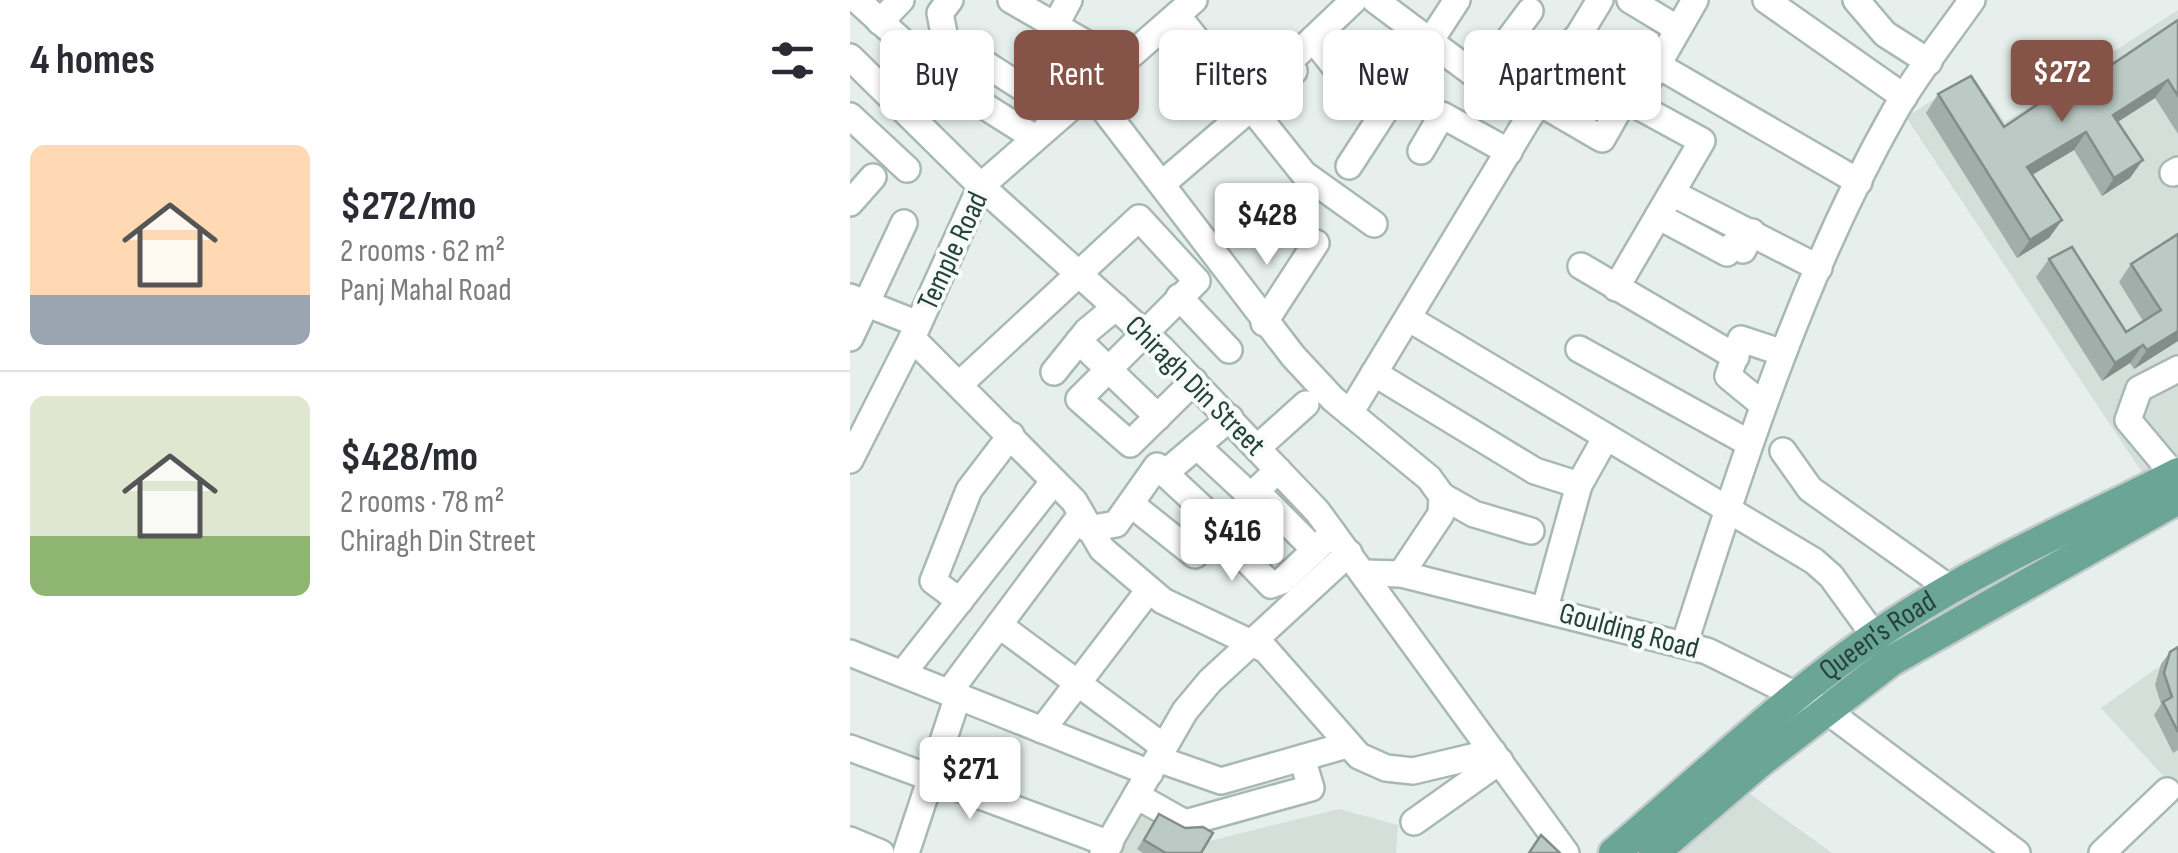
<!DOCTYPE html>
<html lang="en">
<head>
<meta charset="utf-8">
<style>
  :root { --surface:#fff; --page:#f2f2f3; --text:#2b2b33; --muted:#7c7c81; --line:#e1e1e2; --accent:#855347 }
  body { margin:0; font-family:"Sofia Sans Condensed",sans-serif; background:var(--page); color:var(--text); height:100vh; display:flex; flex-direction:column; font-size:38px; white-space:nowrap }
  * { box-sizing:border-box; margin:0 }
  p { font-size:32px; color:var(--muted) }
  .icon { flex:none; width:55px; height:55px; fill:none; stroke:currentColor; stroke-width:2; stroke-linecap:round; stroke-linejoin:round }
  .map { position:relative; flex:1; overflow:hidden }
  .details { display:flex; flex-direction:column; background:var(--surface); width:850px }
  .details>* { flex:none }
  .top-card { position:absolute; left:30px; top:30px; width:950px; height:90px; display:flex; gap:20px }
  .price { position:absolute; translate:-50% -85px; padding:0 22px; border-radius:10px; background:#fff; color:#222; font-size:32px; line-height:65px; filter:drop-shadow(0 2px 5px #0008) }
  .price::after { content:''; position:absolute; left:50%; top:60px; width:30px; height:22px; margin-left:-15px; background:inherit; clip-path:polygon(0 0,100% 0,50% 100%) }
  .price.active { background:var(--accent); color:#fff }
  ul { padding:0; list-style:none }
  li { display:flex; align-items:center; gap:30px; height:250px; padding:0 30px }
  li+li { border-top:2px solid var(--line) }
  li span { display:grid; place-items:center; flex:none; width:280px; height:200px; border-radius:15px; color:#555 }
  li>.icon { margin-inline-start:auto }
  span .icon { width:120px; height:120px; fill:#fffc; stroke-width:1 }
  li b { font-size:42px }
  h2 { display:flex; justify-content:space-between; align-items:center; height:120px; padding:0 30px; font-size:42px }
  .pill { padding:0 35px; border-radius:15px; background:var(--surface); box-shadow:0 2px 8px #0004; font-size:35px; line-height:90px }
  .pill.active { background:var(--accent); color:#fff }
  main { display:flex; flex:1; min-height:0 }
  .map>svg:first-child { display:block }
  .built { fill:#d4dfda }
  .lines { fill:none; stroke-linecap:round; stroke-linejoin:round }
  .minor-casing { stroke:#a8b8b2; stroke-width:30 }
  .major-casing { stroke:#c2cac8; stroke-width:35 }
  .minor { stroke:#fff; stroke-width:25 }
  .major { stroke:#6aa596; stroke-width:30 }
  .wall { fill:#a1aea9 }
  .shaded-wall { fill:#838d89 }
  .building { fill:#bbcac4; stroke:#838d89; stroke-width:2.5 }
  .labels { text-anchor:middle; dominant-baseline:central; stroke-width:8; stroke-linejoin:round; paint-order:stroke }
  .street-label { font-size:30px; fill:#24423a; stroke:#f7fbf9 }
</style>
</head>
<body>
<main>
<section class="details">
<h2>4 homes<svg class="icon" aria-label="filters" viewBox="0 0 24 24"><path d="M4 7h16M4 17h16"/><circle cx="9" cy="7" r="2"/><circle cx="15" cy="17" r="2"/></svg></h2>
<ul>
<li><span style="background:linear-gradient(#ffd9b3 75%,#9aa5b1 0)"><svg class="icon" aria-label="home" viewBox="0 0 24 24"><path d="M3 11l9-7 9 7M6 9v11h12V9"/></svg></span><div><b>$272/mo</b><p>2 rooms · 62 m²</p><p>Panj Mahal Road</p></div></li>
<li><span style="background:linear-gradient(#dfe7d0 70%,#8fb573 0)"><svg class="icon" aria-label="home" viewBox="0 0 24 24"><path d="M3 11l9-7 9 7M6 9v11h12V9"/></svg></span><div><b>$428/mo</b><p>2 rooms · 78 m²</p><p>Chiragh Din Street</p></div></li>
</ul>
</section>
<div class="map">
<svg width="1328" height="853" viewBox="0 0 1328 853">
  <rect width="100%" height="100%" fill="#e6efeb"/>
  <g class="built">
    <polygon points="1328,10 1328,473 1301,486 1056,117 1122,75 1155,122"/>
    <polygon points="1328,653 1328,792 1251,708"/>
    <polygon points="885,783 982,853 804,853"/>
    <polygon points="287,799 356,842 489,809 548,825 546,853 258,853"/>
  </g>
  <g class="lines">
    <defs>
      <g id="minor">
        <polyline points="7,0 98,83 185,138"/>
        <polyline points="161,0 270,63"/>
        <polyline points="525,0 680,116"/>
        <polyline points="780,0 828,29"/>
        <polyline points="916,0 1054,97"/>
        <polyline points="1006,0 1035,34 1079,62"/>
        <polyline points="327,15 454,174 524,224"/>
        <polyline points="30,22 51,0"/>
        <polyline points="205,26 219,0"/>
        <polyline points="726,38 799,80 845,0"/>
        <polyline points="463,39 497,82"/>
        <polyline points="96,44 90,13 100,0"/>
        <polyline points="0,57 131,186 311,348 467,511 716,853"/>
        <polyline points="440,61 504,0"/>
        <polyline points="137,65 213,114"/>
        <polyline points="809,66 1009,182"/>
        <polyline points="630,78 680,11"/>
        <polyline points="239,90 443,356 483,399 579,478 592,496 591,514 551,574"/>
        <polyline points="690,103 752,139 781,88"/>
        <polyline points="0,116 57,169"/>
        <polyline points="571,151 592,115 659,152"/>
        <polyline points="499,166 607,0"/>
        <polyline points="1323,173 1328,170"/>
        <polyline points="312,184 444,71"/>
        <polyline points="822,193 969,268"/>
        <polyline points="0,203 23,177"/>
        <polyline points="808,216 877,253 883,245 893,250 902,232"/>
        <polyline points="731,266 886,357"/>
        <polyline points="766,288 852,141 775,99"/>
        <polyline points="0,297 68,324"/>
        <polyline points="329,297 379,350"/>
        <polyline points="558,318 964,561 981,576 1026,638"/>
        <polyline points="414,323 466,243"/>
        <polyline points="0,338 54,223"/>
        <polyline points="62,338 224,501 252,549 313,601 416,650 509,756 536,768 563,771 643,752"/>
        <polyline points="229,341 308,417"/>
        <polyline points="729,349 899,443"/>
        <polyline points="204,372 237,331 266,307"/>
        <polyline points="524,373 685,471 729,485"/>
        <polyline points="111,383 289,218 347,281 229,399 280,444 344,381"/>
        <polyline points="912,404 878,376 891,339 933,353"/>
        <polyline points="500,413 750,0"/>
        <polyline points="347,446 404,499 396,507"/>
        <polyline points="407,448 456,404"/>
        <polyline points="933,451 960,489 1102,590"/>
        <polyline points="0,460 62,338 131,186 344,0"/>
        <polyline points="428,470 406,491 390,553 421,585 432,581 483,533"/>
        <polyline points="315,473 380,418"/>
        <polyline points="1324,475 1278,420 1289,389 1328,369"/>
        <polyline points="406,491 465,550"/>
        <polyline points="592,496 624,514 681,531"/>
        <polyline points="281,504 345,555"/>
        <polyline points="238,529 266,524 307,466 392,545"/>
        <polyline points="514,573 551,574 857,651 976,710 1167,853"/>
        <polyline points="110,601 83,581 119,490 161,435"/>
        <polyline points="695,608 729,485 756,437"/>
        <polyline points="149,625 314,747"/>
        <path d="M835 642C893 462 950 279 1044 113 1066 74 1096 37 1122 0"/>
        <polyline points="0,653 300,773"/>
        <polyline points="53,673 204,481"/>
        <polyline points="99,692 231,515"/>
        <polyline points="192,730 299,590"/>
        <polyline points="0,748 260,844"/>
        <polyline points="308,759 371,781 497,745"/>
        <polyline points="287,796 335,823 461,788 452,758"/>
        <polyline points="564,822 650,761"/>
        <polyline points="0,840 31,853"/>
        <polyline points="56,853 108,696"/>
        <polyline points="253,853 335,711 360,681 499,553"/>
        <polyline points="1252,853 1317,791"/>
      </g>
      <g id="major">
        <path id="s1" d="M764 853C856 775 945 688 1046 622 1134 564 1234 521 1328 473"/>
        <polyline points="804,853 910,762 1041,661 1328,499"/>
      </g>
    </defs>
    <use href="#minor" class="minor-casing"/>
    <use href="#major" class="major-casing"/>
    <use href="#minor" class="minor"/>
    <use href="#major" class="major"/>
  </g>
  <g class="wall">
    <polygon points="1328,20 1328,134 1305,98 1268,122 1280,178 1252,196 1224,150 1182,175 1212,220 1199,238 1167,258 1076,113 1088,94 1154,127 1239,80"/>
    <polygon points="1328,234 1328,341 1284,369 1280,363 1252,381 1186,277 1199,259 1276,332 1293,321 1269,282 1281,264"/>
    <polygon points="1328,647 1328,750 1323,753 1304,715 1311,704 1305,685 1311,664 1320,652"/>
    <polygon points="309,814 335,828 351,853 293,853 287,849"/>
  </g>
  <g class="shaded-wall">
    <polygon points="1318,80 1305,98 1250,133 1263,115"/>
    <polygon points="1236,132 1224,150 1165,185 1177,167"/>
    <polygon points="1293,160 1280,178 1252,196 1264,178"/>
    <polygon points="1212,220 1199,238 1167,258 1180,240"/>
    <polygon points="1328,331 1328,341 1284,369 1297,350"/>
    <polygon points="1293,345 1280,363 1252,381 1265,363"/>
  </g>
  <g class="building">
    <polygon points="1328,20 1328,96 1318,80 1263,115 1293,160 1264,178 1236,132 1177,167 1212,220 1180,240 1088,94 1121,76 1154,127 1234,73 1239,80"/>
    <polygon points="1328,234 1328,331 1297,350 1293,345 1265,363 1199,259 1222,247 1276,332 1311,310 1281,264"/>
    <polygon points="1328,647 1328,732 1313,702 1322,697 1314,673 1320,652"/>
    <polygon points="309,814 335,828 353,827 363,833 351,853 316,853 294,840"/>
    <polygon points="691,835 710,853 679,853"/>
  </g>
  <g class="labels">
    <g class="street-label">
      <text transform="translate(103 251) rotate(-65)">Temple Road</text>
      <text transform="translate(345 386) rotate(45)">Chiragh Din Street</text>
      <text transform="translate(779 631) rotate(15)">Goulding Road</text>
      <text stroke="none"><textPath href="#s1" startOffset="342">Queen's Road</textPath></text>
    </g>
  </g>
</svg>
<b class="price active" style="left:1212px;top:125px">$272</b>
<b class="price" style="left:417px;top:268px">$428</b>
<b class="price" style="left:382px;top:584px">$416</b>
<b class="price" style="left:120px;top:822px">$271</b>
<div class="top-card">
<a class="pill">Buy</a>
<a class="pill active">Rent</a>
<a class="pill">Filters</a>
<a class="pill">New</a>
<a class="pill">Apartment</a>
</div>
</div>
</main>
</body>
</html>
